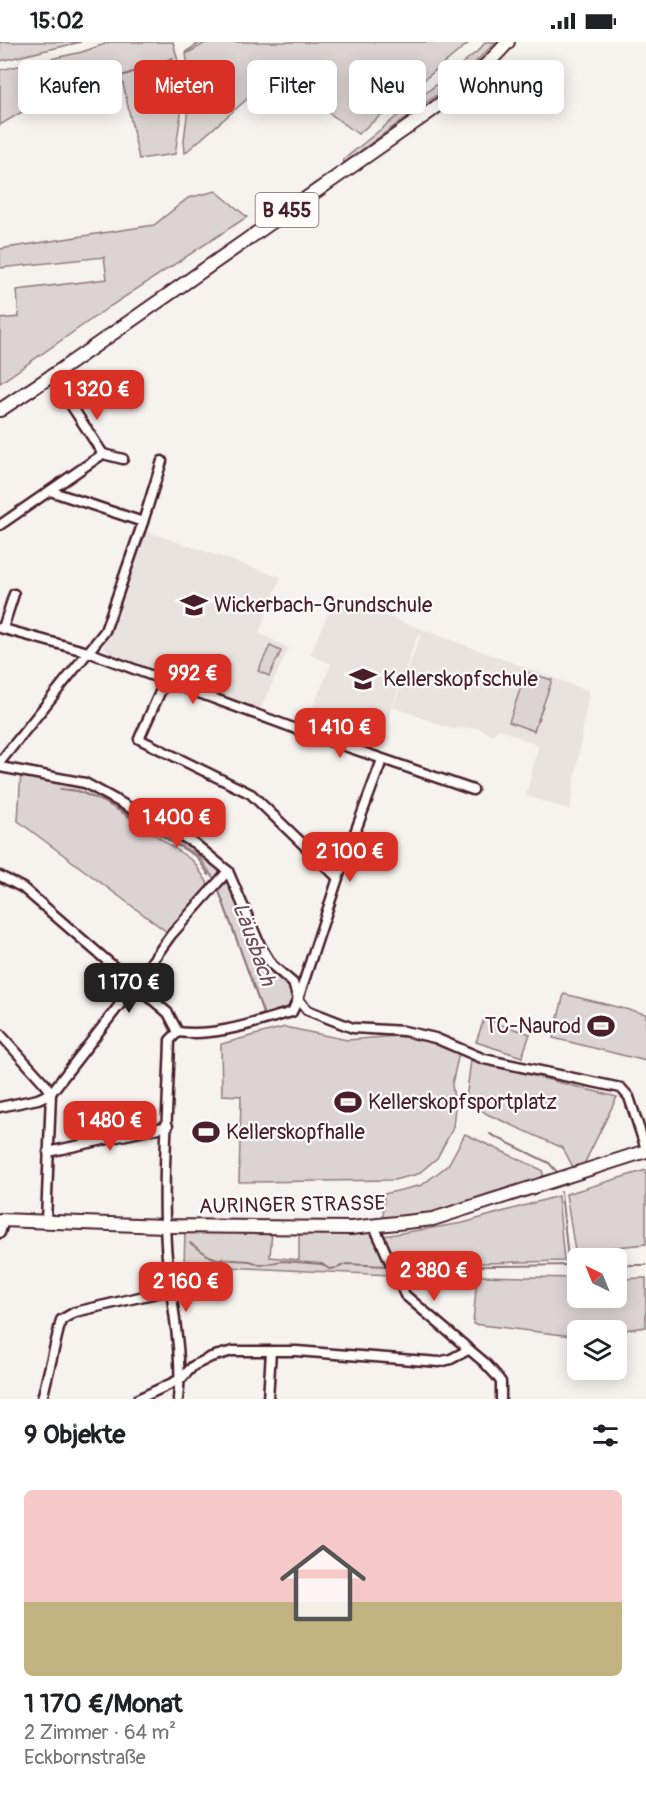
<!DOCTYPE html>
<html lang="de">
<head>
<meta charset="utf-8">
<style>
  :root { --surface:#fff; --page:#f2f2f2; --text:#202124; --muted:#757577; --accent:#d93025 }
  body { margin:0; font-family:Pangolin,sans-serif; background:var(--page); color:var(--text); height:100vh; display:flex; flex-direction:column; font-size:22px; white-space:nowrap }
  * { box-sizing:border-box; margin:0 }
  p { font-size:20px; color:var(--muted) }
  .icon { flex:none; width:33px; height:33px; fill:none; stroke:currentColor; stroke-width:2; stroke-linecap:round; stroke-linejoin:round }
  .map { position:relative; height:1357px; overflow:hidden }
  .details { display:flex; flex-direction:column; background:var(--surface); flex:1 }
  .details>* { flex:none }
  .banner { position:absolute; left:18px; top:18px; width:610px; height:54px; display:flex; gap:12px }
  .needle { width:39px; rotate:317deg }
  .controls { position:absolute; left:567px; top:1206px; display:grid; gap:12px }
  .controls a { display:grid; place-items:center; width:60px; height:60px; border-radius:9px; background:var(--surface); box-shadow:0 3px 15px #0003; font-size:30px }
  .price { position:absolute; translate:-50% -51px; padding:0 14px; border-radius:12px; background:var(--accent); color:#fff; font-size:20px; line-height:39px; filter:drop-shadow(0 2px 3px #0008) }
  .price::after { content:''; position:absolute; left:50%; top:36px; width:18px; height:14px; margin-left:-9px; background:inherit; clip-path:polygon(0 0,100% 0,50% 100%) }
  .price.on { background:#222; color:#fff }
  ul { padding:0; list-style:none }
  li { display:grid; align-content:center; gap:12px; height:318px; padding:0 24px }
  li span { display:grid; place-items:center; height:186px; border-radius:9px; color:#555 }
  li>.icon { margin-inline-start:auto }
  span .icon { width:108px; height:108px; fill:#fffc; stroke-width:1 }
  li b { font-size:26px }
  h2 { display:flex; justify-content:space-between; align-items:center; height:72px; padding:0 24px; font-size:26px }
  .chip { padding:0 21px; border-radius:9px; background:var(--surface); box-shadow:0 3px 15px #0003; font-size:21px; line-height:54px }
  .chip.on { background:var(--accent); color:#fff }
  .status { display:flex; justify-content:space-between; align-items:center; height:42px; padding:0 30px; background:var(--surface); direction:ltr }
  .status svg { height:16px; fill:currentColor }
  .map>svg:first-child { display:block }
  .built { fill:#e9e3e0 }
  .green { fill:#dcd4d2; stroke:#937a7e; stroke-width:1.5 }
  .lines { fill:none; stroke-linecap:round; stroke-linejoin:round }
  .stream { stroke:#8e7378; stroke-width:2 }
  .street-casing { stroke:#4a1f2b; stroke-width:13 }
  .secondary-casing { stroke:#4a1f2b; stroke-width:16 }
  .primary-casing { stroke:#4a1f2b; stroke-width:16 }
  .street { stroke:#fdfcf7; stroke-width:8 }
  .secondary { stroke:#fdfcf7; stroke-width:12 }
  .primary { stroke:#fdfcf7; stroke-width:12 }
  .labels { text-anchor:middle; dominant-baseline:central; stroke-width:4.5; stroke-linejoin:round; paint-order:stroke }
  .shield { fill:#fdfcf7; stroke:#806168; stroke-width:1.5 }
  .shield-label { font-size:20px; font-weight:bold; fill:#4a1f2b }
  .poi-label { font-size:21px; fill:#4a1f2b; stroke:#fdfcf7; text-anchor:start }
  .street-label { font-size:21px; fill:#4a1f2b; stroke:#fdfcf7 }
  .water-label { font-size:22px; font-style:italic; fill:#725058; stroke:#fdfcf7 }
</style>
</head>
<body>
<div class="status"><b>15:02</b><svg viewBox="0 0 49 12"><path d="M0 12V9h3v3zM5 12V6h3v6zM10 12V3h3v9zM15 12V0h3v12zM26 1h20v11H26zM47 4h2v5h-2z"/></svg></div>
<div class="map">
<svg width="646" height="1357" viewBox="0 0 646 1357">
  <rect width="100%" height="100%" fill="#f6f3ef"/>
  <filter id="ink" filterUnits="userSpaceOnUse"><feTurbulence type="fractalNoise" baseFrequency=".0167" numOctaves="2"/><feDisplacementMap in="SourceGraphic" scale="12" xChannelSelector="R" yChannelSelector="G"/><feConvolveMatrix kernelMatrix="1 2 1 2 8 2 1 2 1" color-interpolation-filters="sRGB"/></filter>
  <g filter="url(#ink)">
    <g class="built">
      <polygon points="145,489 281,535 259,591 289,606 259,670 108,611 104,604"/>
      <polygon points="335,555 589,649 570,768 526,754 538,704 499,687 492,693 478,686 451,687 393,665 421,592 417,595 378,705 307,678 331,622 310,613"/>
    </g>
    <g class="green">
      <polygon points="0,0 81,0 0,19"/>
      <polygon points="110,0 173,0 185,45 175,112 139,117 123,41 37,61 0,83 0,28 82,10"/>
      <polygon points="207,0 470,0 358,92 276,32 185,111 184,98 191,42 186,12"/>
      <polygon points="485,0 496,0 457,38 344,121 343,118 480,7"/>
      <polygon points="216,149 247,175 109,265 0,341 0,277 19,275 17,248 107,237 104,215 0,226 0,207 154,183 188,156"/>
      <polygon points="270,604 281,609 269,634 258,629"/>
      <polygon points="526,630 552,638 534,689 509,680"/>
      <polygon points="21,728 85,741 194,801 228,829 260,903 293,941 298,957 292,970 265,977 216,840 199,814 117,767 193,819 206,838 210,847 171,893 18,779"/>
      <polygon points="564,952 646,972 646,1019 553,996"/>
      <polygon points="484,977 530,992 522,1015 476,1000"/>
      <polygon points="285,985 347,998 397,994 419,996 439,1002 459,1011 452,1042 455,1065 453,1086 437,1116 418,1132 394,1138 239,1140 241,1054 222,1053 221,1002"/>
      <polygon points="471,1018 617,1055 584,1122 573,1125 563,1106 487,1072 466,1057"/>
      <polygon points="465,1092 542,1128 544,1135 434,1172 383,1179 384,1152 422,1143 448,1123"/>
      <polygon points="646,1128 646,1202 575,1209 566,1152"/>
      <polygon points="558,1154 564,1219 397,1223 383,1194 463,1181"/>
      <polygon points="373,1188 388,1223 389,1233 184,1223 185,1190 272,1189 270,1215 299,1218 299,1191"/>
      <polygon points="477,1234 577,1236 578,1256 616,1256 617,1237 646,1236 646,1285 617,1289 578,1288 577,1293 572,1294 473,1282"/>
    </g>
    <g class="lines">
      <g class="stream">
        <polyline points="186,10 201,0"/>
        <polyline points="96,43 173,16"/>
        <polyline points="60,747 78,749 106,761 197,815 209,833"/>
        <polyline points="217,844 263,970"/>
        <polyline points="490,1092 549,1121 557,1130"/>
        <polyline points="561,1150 568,1217 571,1223"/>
        <polyline points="190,1201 209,1214 217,1217 250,1219 261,1223 283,1219 322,1222 329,1227 337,1226 346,1222 386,1224"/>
        <polyline points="616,1223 646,1223"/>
        <polyline points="405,1225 578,1223"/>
      </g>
      <defs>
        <g id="street">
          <polyline points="69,360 103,412"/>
          <polyline points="50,449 143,480"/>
          <polyline points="0,483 103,412 123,417"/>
          <polyline points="0,586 88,610 307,691 473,748"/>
          <polyline points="3,586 14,552"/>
          <polyline points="165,639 139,697 251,752 338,836"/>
          <polyline points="0,720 105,589 143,480 162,419"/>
          <polyline points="0,725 85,741 194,801 228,829 260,903 272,923 293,941 298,957 307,968 353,986 404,989 435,996 484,1017 621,1046 629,1055 646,1107"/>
          <polyline points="0,834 23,846 135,943 168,971 178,990"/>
          <path d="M178 990C216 995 256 980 292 970L298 957 338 836 382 718"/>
          <path d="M178 990 170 998C168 1066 162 1135 166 1203 169 1252 184 1310 178 1357"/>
          <polyline points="0,992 46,1043 51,1051 46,1180"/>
          <polyline points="0,1065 38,1057 51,1051 135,943 171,893 228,829"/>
          <polyline points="48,1110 168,1084"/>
          <polyline points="374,1184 405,1253 484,1320 496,1333 501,1340 501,1357"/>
          <polyline points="0,1191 4,1178"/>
          <polyline points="42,1357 61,1278 75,1270 170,1248"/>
          <polyline points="138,1357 181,1337 193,1324 211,1315 233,1309 296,1309 439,1320 451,1317 468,1308"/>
          <polyline points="268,1357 271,1309"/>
        </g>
        <polyline id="secondary" points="0,1178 165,1184 351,1186 433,1177 646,1109"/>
        <path id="primary" d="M0 368 59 329 431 69C459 47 485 26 508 0"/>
      </defs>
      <use href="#street" class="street-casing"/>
      <use href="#secondary" class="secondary-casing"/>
      <use href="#primary" class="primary-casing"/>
      <use href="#street" class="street"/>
      <use href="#secondary" class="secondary"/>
      <use href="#primary" class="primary"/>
    </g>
  </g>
  <defs>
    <symbol id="school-bare" viewBox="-9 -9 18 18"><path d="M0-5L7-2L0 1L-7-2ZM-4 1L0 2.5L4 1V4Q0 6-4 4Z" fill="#4a1f2b" stroke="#fdfcf7" stroke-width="2.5" paint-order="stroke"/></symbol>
    <symbol id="stadium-bare" viewBox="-9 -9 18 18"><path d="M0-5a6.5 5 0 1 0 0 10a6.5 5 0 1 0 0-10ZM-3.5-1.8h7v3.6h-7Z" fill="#4a1f2b" stroke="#fdfcf7" stroke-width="2.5" paint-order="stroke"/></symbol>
  </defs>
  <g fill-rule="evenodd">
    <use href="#school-bare" x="175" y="544" width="38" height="38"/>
    <use href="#school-bare" x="344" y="618" width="38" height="38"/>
    <use href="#stadium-bare" x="582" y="965" width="38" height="38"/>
    <use href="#stadium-bare" x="329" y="1041" width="38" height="38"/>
    <use href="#stadium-bare" x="187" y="1071" width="38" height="38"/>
  </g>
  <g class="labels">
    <rect class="shield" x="255.5" y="151" width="63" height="34" rx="4.5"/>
    <g class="shield-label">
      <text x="287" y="168">B 455</text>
    </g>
    <g class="poi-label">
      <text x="214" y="563">Wickerbach-Grundschule</text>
      <text x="383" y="637">Kellerskopfschule</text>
      <text x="581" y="984" text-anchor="end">TC-Naurod</text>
      <text x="368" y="1060">Kellerskopfsportplatz</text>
      <text x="226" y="1090">Kellerskopfhalle</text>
    </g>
    <g class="street-label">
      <text transform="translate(292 1163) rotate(-1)">AURINGER STRASSE</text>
    </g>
    <g class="water-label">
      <text transform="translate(254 902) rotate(70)">Läusbach</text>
    </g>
  </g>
</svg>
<div class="controls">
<a><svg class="needle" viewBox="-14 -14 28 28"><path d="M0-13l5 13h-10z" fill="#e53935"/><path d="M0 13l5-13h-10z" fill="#757577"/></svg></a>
<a><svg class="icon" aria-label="layers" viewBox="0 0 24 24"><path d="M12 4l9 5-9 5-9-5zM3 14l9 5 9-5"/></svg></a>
</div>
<b class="price" style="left:97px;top:379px">1 320 €</b>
<b class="price" style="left:193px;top:663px">992 €</b>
<b class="price" style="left:340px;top:717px">1 410 €</b>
<b class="price" style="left:177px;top:807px">1 400 €</b>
<b class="price" style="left:350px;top:841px">2 100 €</b>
<b class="price on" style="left:129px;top:972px">1 170 €</b>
<b class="price" style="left:110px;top:1110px">1 480 €</b>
<b class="price" style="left:434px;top:1260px">2 380 €</b>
<b class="price" style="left:186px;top:1271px">2 160 €</b>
<div class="banner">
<a class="chip">Kaufen</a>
<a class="chip on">Mieten</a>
<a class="chip">Filter</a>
<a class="chip">Neu</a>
<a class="chip">Wohnung</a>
</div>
</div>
<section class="details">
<h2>9 Objekte<svg class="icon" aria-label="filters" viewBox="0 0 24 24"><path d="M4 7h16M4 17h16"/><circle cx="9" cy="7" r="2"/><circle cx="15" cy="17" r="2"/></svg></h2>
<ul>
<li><span style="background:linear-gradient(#f6c9c9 60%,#c2b280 0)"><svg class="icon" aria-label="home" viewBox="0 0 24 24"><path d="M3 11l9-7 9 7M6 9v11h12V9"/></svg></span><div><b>1 170 €/Monat</b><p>2 Zimmer · 64 m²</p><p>Eckbornstraße</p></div></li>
</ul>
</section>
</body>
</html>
